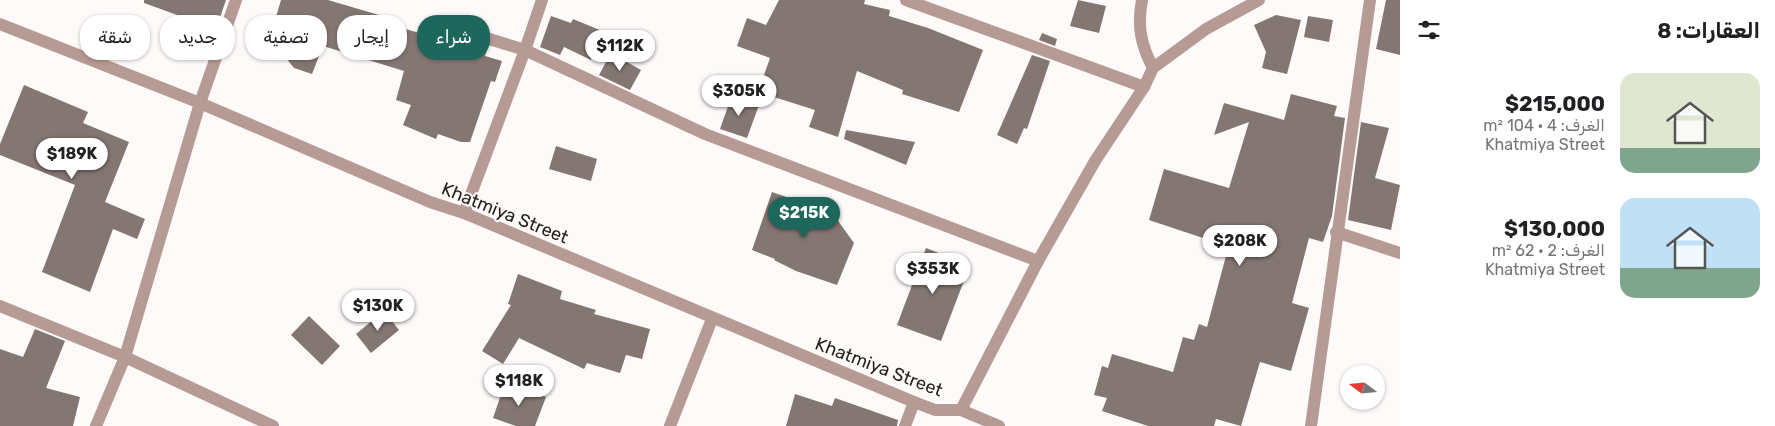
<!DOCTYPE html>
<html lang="ar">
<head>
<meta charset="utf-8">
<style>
  :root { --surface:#fff; --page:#f6f6f6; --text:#202124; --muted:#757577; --accent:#1d675d }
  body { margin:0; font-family:Rubik,Cairo,sans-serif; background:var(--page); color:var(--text); direction:rtl; height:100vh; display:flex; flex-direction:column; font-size:19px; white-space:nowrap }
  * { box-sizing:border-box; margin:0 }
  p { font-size:16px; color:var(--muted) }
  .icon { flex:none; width:28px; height:28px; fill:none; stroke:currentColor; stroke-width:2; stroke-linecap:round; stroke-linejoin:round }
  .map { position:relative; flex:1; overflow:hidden; direction:ltr }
  .side { display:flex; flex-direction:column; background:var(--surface); width:375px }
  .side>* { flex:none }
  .guide { position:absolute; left:15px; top:15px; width:475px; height:45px; direction:rtl; display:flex; gap:10px }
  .needle { width:32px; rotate:286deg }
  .fabs { position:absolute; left:1340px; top:365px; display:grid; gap:10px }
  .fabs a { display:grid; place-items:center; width:45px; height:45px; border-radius:50%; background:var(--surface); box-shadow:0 1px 4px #0004; font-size:25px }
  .price { position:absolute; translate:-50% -42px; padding:0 11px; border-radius:18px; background:#fff; color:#222; font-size:16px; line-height:32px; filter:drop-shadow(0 1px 2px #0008) }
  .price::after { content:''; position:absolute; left:50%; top:30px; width:15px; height:11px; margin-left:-8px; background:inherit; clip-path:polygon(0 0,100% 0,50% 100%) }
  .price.selected { background:var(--accent); color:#fff }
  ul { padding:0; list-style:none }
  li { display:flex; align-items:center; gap:15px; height:125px; padding:0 15px }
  li span { display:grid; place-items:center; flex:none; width:140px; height:100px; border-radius:15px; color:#555 }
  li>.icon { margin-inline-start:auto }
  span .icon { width:60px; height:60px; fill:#fffc; stroke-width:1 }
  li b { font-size:21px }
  h2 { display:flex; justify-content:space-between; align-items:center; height:60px; padding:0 15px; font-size:21px }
  .pill { padding:0 18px; border-radius:20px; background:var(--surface); box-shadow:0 1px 4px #0004; font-size:18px; line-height:45px }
  .pill.selected { background:var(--accent); color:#fff }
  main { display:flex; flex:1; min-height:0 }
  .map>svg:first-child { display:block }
  .building { fill:#847673 }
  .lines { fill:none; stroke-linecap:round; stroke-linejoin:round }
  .minor { stroke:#b69a94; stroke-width:12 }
  .tertiary { stroke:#b69a94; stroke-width:12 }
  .labels { text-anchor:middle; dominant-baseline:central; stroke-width:4; stroke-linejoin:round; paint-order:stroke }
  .street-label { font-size:18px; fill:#272120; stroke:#fdfaf9 }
</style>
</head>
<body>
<main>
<section class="side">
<h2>العقارات: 8<svg class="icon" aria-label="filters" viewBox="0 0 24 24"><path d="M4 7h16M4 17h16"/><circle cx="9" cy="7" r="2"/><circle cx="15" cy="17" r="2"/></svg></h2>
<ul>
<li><span style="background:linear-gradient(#dfe7d0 75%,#7fa58c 0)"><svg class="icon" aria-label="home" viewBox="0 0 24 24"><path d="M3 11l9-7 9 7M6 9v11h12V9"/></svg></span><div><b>$215,000</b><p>الغرف: 4 · 104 m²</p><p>Khatmiya Street</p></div></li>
<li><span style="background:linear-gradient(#bfe0f5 70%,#7fa58c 0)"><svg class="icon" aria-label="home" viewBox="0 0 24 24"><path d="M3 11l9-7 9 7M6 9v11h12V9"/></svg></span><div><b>$130,000</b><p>الغرف: 2 · 62 m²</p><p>Khatmiya Street</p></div></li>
</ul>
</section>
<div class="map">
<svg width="1400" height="426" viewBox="0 0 1400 426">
  <rect width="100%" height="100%" fill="#fdfaf9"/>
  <g class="building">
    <polygon points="144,0 226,0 216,29 144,3"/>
    <polygon points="281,0 328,0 396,20 395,26 437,38 439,31 488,47 485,56 502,61 495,82 491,81 470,142 461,142 438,134 436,139 403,125 411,105 396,100 404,71 323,46 312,74 294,68 286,58 287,41 277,33 274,24"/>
    <polygon points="779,0 865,0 864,4 890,10 889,16 928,28 983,50 959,112 902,94 903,90 857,71 838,137 809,127 815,110 758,92 770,58 737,46 747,18 766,25"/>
    <polygon points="1078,0 1106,6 1099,33 1070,26"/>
    <polygon points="1386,0 1400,0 1400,55 1376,49"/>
    <polygon points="1276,15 1301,20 1287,74 1262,68 1266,52 1254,25"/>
    <polygon points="551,16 571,23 573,19 602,31 599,38 601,39 591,60 564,47 560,55 540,47"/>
    <polygon points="1308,16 1333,20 1329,42 1304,37"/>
    <polygon points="1042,33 1057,39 1055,46 1039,40"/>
    <polygon points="611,53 641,70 630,90 599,75"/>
    <polygon points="1032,55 1050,61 1027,129 1024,128 1017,144 997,135"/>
    <polygon points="24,85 88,112 83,123 129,142 105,202 145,219 137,239 113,229 90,292 42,272 75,185 0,155 0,144"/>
    <polygon points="1291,94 1337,106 1334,116 1345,118 1332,216 1323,242 1309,238 1292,303 1309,308 1291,371 1260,362 1241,426 1216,419 1214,426 1148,426 1102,411 1107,398 1094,395 1102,366 1108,368 1112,354 1173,372 1183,337 1194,340 1199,324 1207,327 1227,252 1225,251 1227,246 1149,220 1164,169 1229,188 1249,122 1214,135 1224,103 1284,120"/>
    <polygon points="732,95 759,105 747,138 720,129"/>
    <polygon points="1361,122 1389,128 1375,178 1400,185 1391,230 1348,220"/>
    <polygon points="846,130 915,142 906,165 844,139"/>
    <polygon points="556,146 597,159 591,181 549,169"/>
    <polygon points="772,192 815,207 814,210 836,218 854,243 837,285 796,271 774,260 775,259 752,250"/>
    <polygon points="926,248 970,265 941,341 897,325"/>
    <polygon points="518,274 562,291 560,299 596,310 594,314 650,329 642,359 626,355 620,373 587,363 584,369 519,338 503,364 482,351 511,305 508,304"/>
    <polygon points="384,311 399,330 371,353 356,334"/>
    <polygon points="309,316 340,346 322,365 291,335"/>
    <polygon points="35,329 65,341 46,388 80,397 73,426 0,426 0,349 23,357"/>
    <polygon points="505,383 546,397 535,426 516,426 493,418"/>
    <polygon points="795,394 832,406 835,398 898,420 897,426 786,426"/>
  </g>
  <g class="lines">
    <g class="minor">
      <polyline points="906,0 1144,87"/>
      <path d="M1142 0C1137 26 1141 45 1153 68"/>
      <polyline points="444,25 525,50 705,134 1038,261"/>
      <polyline points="464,213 525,50 542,0"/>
      <polyline points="1336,232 1400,253"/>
      <polyline points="0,306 125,357 273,426"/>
      <polyline points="961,410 1038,261 1095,161 1144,87 1153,68 1206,29 1259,0"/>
      <polyline points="96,426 125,357 200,103 236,0"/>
      <polyline points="670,426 712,319"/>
      <polyline points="905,426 914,402"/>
      <polyline points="1311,426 1370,0"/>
    </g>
    <polyline class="tertiary" points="0,24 200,103 430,202 464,213 914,402 935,410 961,410 999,426"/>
  </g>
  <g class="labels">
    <g class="street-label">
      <text transform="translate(505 213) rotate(22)">Khatmiya Street</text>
      <text transform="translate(879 367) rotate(21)">Khatmiya Street</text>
    </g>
  </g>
</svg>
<div class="fabs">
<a><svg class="needle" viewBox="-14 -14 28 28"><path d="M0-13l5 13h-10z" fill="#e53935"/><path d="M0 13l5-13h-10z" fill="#757577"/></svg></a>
</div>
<b class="price" style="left:620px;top:72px">$112K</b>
<b class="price" style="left:739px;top:117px">$305K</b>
<b class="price" style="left:72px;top:180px">$189K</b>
<b class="price selected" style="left:804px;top:239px">$215K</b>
<b class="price" style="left:1240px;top:267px">$208K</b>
<b class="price" style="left:933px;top:295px">$353K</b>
<b class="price" style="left:378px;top:332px">$130K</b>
<b class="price" style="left:519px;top:407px">$118K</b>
<div class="guide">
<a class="pill selected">شراء</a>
<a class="pill">إيجار</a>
<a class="pill">تصفية</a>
<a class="pill">جديد</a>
<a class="pill">شقة</a>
</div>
</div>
</main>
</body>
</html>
